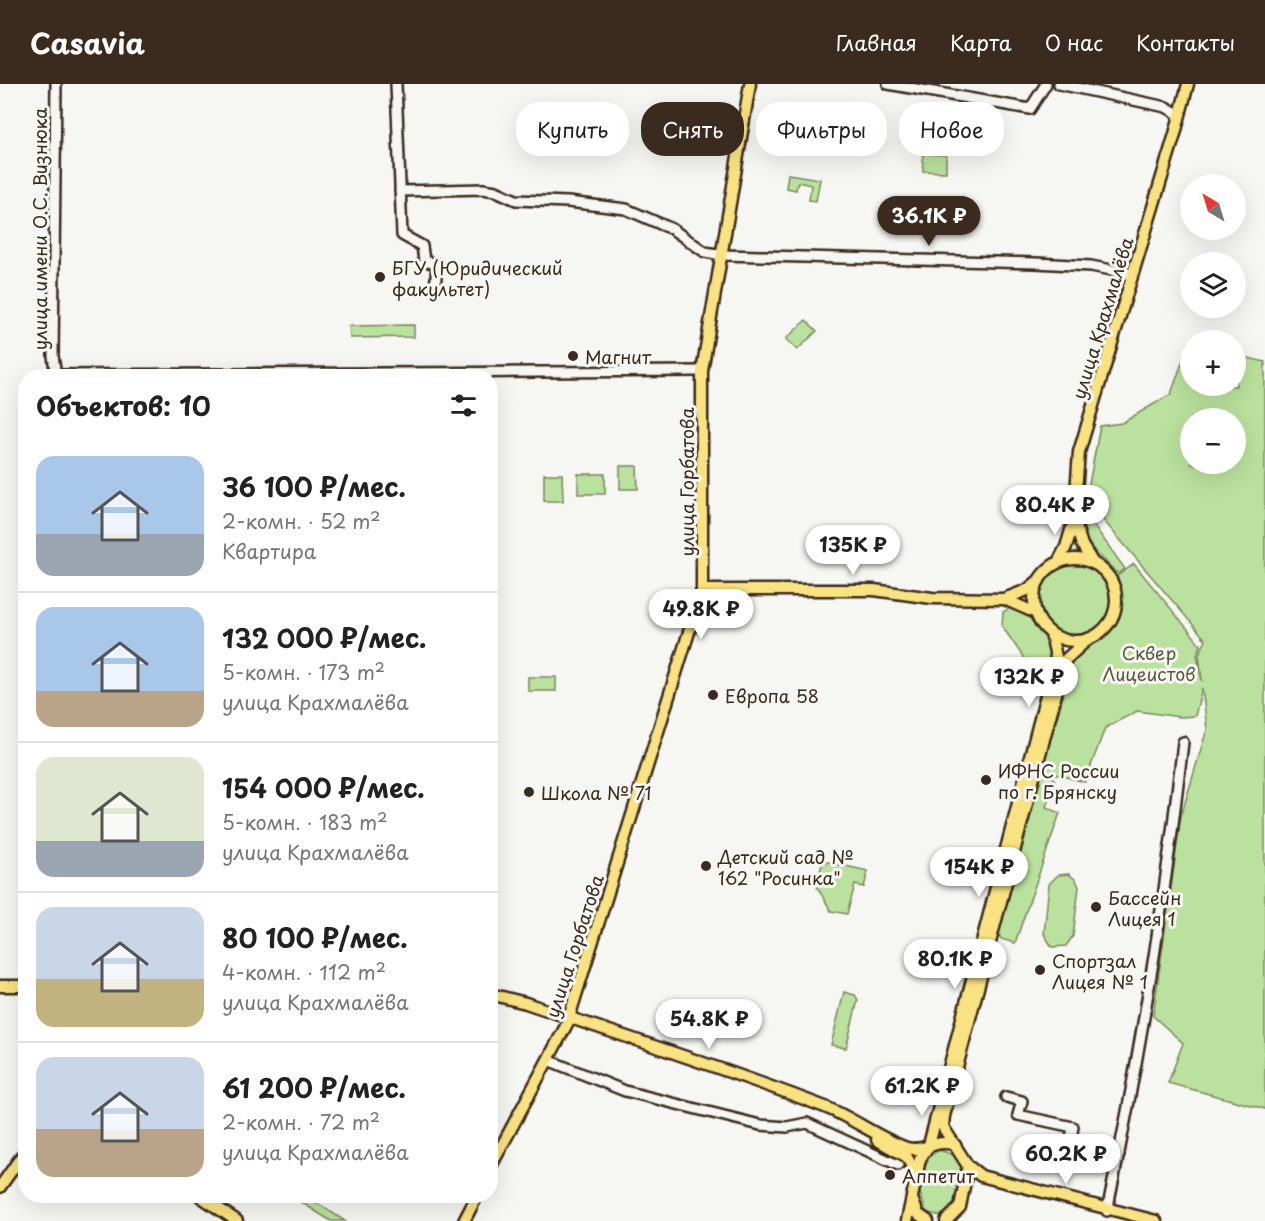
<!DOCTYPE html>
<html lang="ru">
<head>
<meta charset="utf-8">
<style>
  :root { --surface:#fff; --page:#f2f2f2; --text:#222; --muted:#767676; --line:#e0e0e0; --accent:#3b2a1e }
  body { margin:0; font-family:"Playpen Sans",sans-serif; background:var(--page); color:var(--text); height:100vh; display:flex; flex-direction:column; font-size:22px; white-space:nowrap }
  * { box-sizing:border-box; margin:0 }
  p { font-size:20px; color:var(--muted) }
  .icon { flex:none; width:33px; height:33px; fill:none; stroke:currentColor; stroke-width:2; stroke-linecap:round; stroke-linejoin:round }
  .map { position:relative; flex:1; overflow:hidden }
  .side { position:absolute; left:18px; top:285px; width:480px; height:834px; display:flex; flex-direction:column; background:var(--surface); border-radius:24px; box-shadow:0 6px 24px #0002 }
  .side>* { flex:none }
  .top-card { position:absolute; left:516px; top:18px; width:570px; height:54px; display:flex; gap:12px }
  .needle { width:39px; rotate:322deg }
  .tools { position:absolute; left:1180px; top:90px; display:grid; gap:12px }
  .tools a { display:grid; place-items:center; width:66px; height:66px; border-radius:50%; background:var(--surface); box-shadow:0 6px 24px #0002; font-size:30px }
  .price { position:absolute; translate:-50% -51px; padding:0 14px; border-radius:21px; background:#fff; color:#222; font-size:20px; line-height:39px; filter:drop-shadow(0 2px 3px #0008) }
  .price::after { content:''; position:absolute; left:50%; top:36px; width:18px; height:14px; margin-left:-9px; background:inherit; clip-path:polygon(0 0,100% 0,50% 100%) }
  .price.active { background:var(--accent); color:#fff }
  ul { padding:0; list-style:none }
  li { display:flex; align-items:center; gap:18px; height:150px; padding:0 18px }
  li+li { border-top:2px solid var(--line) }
  li span { display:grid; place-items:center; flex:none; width:168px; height:120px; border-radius:18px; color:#555 }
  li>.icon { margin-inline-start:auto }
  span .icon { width:72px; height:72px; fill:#fffc; stroke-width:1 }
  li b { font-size:26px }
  h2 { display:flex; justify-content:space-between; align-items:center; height:72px; padding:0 18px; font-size:26px }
  .tag { padding:0 21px; border-radius:24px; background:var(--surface); box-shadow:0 6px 24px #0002; font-size:21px; line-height:54px }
  .tag.active { background:var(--accent); color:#fff }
  header { display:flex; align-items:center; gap:36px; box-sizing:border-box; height:84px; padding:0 30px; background:var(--accent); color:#fff }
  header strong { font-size:28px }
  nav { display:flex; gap:33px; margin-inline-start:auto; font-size:21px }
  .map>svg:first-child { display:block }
  .green { fill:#bae19d; stroke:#7a865e; stroke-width:1.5; fill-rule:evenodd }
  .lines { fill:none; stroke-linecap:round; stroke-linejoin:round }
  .minor-casing { stroke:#3b2a1e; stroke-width:14 }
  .major-casing { stroke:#3b2a1e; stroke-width:15 }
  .minor { stroke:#f6f6f2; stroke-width:9 }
  .major { stroke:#f8e281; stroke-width:10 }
  .poi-dot { fill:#3b2a1e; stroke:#f6f6f2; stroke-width:2 }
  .labels { text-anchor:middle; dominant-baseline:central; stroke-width:6; stroke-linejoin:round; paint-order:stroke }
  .street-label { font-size:18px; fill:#3b2a1e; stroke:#f6f6f2 }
  .poi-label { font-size:18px; fill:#3b2a1e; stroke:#f6f6f2; text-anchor:start }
  .park-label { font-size:18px; fill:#5b583e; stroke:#f6f6f2 }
</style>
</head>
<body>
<header>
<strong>Casavia</strong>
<nav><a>Главная</a><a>Карта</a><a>О нас</a><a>Контакты</a></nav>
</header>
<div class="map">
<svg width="1265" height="1137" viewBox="0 0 1265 1137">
  <rect width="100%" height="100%" fill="#f6f6f2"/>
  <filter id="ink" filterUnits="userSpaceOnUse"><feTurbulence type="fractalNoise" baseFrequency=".0167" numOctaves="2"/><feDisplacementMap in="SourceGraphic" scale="12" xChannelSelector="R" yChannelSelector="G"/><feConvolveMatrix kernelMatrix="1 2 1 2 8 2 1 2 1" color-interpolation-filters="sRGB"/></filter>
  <g filter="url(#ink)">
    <g class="green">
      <polygon points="923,70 946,71 946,88 923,87"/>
      <polygon points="788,90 820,95 816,117 809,116 811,101 798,98 796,106 786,104"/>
      <polygon points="806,236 817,247 797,266 786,255"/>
      <polygon points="414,241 414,253 350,254 349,242"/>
      <path d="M1189 259 1191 302H1236V271L1265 278V1025L1168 999 1183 959 1153 932 1181 732 1207 645 1202 604 1195 632 1180 633 1137 627 1105 644 1085 698 1051 689 1055 697 1046 723 1060 729 1015 859 1001 855 997 846 1040 691 1049 688 1039 685 1051 640 1056 638 1063 612 1059 606C1062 598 1063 587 1068 580 1094 546 1138 552 1116 493L1134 480 1201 561 1197 570 1202 597 1199 570 1206 556 1086 416 1100 342 1122 339 1171 310ZM1191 334H1236V380H1191Z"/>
      <polygon points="620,382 637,382 638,405 620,405"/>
      <polygon points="544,390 562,390 563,417 544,417"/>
      <rect x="578" y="390" width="27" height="20"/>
      <polygon points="1080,422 1125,485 1118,490 1085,457"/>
      <circle cx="1075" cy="516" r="37"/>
      <path d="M1010 524C1029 529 1048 548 1051 569 1052 578 1049 589 1047 599L1039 596 1002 542 1003 528Z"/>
      <rect x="528" y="593" width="28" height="14"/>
      <polygon points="823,777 868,787 864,803 855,801 847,830 831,827 816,801"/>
      <polygon points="1069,790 1076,796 1079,803 1073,852 1066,862 1052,863 1044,850 1049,800 1058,791"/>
      <polygon points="844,908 855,911 858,916 846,964 831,961"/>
      <polygon points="939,1066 957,1072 961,1083 954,1123 940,1132 926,1128 920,1109 927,1074"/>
      <polygon points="291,1112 306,1112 345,1137 331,1137"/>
    </g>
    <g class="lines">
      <defs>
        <g id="minor">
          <polyline points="396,0 402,151 422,162 424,177 437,180 435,206"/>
          <polyline points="888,0 1030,25 1046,0"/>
          <polyline points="1059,0 1166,23 1180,31"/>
          <polyline points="400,107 483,105 496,107 516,116 568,118 626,125 672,145 705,168 722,171 1036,179 1091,182 1132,190"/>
          <polyline points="56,291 702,287"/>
          <polyline points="56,292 53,272 56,0"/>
          <polyline points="548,976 625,1007 760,1041 787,1043 807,1039 898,1081"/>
          <polyline points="1006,1013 1022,1017 1018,1031 1073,1043 1070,1060 1119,1070"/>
          <path d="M1107 1127C1140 972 1165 816 1183 658"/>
        </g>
        <g id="major">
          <polyline points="1074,436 1082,461 1093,479"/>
          <circle cx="1075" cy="516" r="41"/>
          <polyline points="1058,478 1066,463 1074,436 1079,368 1175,50 1188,0"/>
          <polyline points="702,506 874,506 932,514 1004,515 1036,529"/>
          <polyline points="1004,515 1027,506 1038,497"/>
          <polyline points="0,902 26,902"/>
          <path d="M490 910 526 919C626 953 727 985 825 1023 853 1034 880 1055 907 1064 924 1069 935 1054 955 1061"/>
          <polyline points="877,1056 907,1073 915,1089"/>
          <polyline points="968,1082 981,1092 1156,1137"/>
          <polyline points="490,1084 567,940 702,506 702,287 750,0"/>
          <polyline points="0,1103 26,1066"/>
          <polyline points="200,1112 237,1137"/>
          <polyline points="913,1117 918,1130 928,1137"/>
          <polyline points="464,1137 477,1112"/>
          <polyline points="907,1137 920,1075 929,1061 1056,573 1051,550"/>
          <polyline points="946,1137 960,1123 968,1082 943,1043 944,1032 1065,576 1088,555"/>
        </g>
      </defs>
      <use href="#minor" class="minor-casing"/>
      <use href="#major" class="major-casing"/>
      <use href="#minor" class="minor"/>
      <use href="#major" class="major"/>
    </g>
  </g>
  <g class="poi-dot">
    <circle cx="380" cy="193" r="6"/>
    <circle cx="573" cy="272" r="6"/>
    <circle cx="713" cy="611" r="6"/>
    <circle cx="986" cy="696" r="6"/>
    <circle cx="529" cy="708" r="6"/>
    <circle cx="706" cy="782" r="6"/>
    <circle cx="1096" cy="823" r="6"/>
    <circle cx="1040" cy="886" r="6"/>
    <circle cx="890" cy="1091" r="6"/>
  </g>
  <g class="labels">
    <g class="street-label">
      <text transform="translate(39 145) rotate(-90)">улица имени О.С. Визнюка</text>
      <text transform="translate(1102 234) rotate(-73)">улица Крахмалёва</text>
      <text transform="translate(686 398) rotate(-90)">улица Горбатова</text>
      <text transform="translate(574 862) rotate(-72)">улица Горбатова</text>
    </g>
    <g class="poi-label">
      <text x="392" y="183">БГУ (Юридический<tspan x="392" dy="21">факультет)</tspan></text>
      <text x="585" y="272">Магнит</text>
      <text x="725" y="611">Европа 58</text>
      <text x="998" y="686">ИФНС России<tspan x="998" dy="21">по г. Брянску</tspan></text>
      <text x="541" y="708">Школа № 71</text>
      <text x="718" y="772">Детский сад №<tspan x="718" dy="21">162 "Росинка"</tspan></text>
      <text x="1108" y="813">Бассейн<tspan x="1108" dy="21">Лицея 1</tspan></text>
      <text x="1052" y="876">Спортзал<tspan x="1052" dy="21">Лицея № 1</tspan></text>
      <text x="902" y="1091">Аппетит</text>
    </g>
    <g class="park-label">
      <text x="1149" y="568">Сквер<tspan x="1149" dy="21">Лицеистов</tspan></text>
    </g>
  </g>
</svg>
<div class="tools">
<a><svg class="needle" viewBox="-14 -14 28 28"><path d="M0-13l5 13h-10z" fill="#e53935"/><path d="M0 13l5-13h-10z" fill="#767676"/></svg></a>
<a><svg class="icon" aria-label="layers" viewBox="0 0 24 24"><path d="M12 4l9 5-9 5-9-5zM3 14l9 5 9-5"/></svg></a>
<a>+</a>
<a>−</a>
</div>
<b class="price active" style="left:929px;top:163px">36.1K ₽</b>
<b class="price" style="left:1055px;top:452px">80.4K ₽</b>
<b class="price" style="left:853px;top:492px">135K ₽</b>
<b class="price" style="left:701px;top:556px">49.8K ₽</b>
<b class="price" style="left:1029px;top:624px">132K ₽</b>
<b class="price" style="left:979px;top:814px">154K ₽</b>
<b class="price" style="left:955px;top:906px">80.1K ₽</b>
<b class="price" style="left:709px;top:966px">54.8K ₽</b>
<b class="price" style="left:922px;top:1033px">61.2K ₽</b>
<b class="price" style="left:1066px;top:1101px">60.2K ₽</b>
<div class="top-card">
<a class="tag">Купить</a>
<a class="tag active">Снять</a>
<a class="tag">Фильтры</a>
<a class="tag">Новое</a>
</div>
<section class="side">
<h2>Объектов: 10<svg class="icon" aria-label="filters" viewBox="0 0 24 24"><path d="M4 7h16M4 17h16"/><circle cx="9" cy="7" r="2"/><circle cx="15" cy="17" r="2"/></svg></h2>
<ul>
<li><span style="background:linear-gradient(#a9c7e8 65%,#9aa5b1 0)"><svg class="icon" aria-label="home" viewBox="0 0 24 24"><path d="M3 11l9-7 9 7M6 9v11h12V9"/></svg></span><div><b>36 100 ₽/мес.</b><p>2-комн. · 52 m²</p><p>Квартира</p></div></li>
<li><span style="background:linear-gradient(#a9c7e8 70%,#b9a48a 0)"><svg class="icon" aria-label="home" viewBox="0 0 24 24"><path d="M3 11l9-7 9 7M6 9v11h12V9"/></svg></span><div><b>132 000 ₽/мес.</b><p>5-комн. · 173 m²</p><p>улица Крахмалёва</p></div></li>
<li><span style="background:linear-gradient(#dfe7d0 70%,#9aa5b1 0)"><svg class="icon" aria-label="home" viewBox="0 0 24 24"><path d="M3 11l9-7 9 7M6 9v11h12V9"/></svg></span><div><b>154 000 ₽/мес.</b><p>5-комн. · 183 m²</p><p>улица Крахмалёва</p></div></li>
<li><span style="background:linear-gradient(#c9d6e8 60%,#c2b280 0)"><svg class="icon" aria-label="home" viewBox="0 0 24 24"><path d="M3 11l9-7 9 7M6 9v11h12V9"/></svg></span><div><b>80 100 ₽/мес.</b><p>4-комн. · 112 m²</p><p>улица Крахмалёва</p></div></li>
<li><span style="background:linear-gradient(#c9d6e8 60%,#b9a48a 0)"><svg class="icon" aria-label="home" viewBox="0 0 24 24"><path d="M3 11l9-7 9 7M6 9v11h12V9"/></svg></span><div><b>61 200 ₽/мес.</b><p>2-комн. · 72 m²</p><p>улица Крахмалёва</p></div></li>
</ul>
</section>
</div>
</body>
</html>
